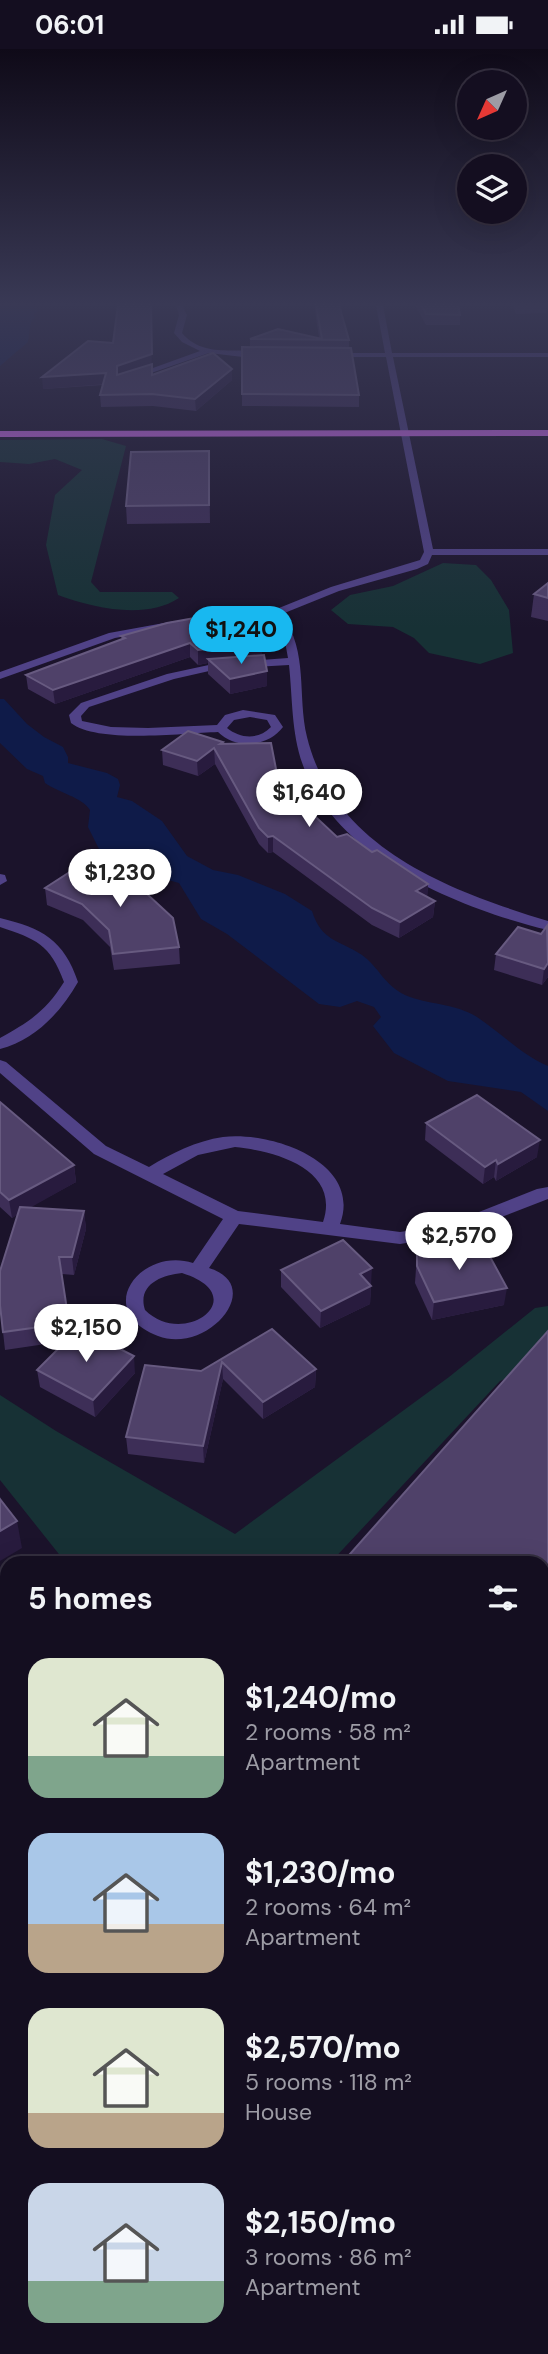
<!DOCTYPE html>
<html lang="en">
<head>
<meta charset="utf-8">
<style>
  :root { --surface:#140e20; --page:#1d1729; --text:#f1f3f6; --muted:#9d9ca5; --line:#332e3e; --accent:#18b8f0 }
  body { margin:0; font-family:"DM Sans",sans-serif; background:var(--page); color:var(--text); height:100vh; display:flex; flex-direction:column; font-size:26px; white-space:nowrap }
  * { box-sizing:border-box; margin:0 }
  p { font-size:23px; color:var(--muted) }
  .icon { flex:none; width:38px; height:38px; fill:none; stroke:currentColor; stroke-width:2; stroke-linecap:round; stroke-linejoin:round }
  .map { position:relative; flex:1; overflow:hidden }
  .drawer { position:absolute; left:0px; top:1507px; width:550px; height:800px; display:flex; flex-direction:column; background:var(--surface); border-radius:21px 21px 0 0; box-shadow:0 7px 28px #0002,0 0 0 2px var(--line) }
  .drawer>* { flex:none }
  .needle { width:46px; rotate:225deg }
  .fabs { position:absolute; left:457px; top:21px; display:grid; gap:14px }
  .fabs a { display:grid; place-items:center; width:70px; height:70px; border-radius:50%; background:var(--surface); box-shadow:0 7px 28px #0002,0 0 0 2px var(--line); font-size:35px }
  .price { position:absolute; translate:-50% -60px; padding:0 16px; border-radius:24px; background:#fff; color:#222; font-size:23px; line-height:46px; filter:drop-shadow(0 2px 4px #0008) }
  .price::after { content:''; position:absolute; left:50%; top:42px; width:21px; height:16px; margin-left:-10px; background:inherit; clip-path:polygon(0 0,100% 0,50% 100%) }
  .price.current { background:var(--accent); color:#111 }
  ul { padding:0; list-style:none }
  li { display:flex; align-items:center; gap:21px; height:175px; padding:0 28px }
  li span { display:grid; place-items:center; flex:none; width:196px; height:140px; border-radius:21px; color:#555 }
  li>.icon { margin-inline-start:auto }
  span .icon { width:84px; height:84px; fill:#fffc; stroke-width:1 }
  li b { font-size:30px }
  h2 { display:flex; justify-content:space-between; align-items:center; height:84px; padding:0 28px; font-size:30px }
  .status { display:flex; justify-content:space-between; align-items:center; height:49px; padding:0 35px; background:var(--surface); direction:ltr }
  .status svg { height:19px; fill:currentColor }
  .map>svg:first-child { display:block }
  .green { fill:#173135 }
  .water { fill:#0f1b49 }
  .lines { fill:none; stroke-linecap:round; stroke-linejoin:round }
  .minor { fill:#504287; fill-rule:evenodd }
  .major { fill:#d96ef6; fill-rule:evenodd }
  .wall { fill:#3d2e57 }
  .shaded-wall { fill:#281b3e }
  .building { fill:#4f4169; stroke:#675a80; stroke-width:2 }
</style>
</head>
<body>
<div class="status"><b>06:01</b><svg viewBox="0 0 49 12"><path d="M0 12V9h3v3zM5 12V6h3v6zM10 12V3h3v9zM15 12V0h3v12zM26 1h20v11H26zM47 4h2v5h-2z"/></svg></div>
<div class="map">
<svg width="548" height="2305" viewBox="0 0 548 2305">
  <rect width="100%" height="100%" fill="#1b132b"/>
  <g class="green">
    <path d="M102 390 126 397 91 533 100 543H172L179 549C145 571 94 559 58 546L46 496 55 446 82 421 55 410 29 415 0 413V391Z"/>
    <polygon points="443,514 476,516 491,531 509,561 513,604 480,615 429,604 414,589 393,578 348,575 331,561 350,546 393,537"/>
    <polygon points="548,1257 548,1320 538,1316 500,1332 330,1514 66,1514 0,1431 0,1346 56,1382 235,1485 449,1328 535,1259"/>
    <polygon points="46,2300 174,2300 167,2305 40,2305"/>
    <polygon points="237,2300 379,2300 382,2305 246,2305"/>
  </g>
  <g class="water">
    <polygon points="0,256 31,256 39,262 34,265 35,269 31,272 28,293 0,317"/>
    <path d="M0 650H4L27 675 44 688 63 698 68 708V714L107 724 118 730 120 736 117 748 132 752 162 772 187 807 213 821 238 826 285 845 312 862C322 893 338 890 362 906 378 917 384 936 405 946 428 956 455 954 477 968 501 984 521 1005 548 1017V1062L521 1043 448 1032 394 1004 373 977 381 968 374 958 357 952 340 958 319 955 227 885 201 870 179 834 161 829 129 810 101 804 88 778 90 761C82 748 59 744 45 734L43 727 27 720 0 694Z"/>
  </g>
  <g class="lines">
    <g class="minor">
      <path d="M176 256H182L187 266 182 284C207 313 243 294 269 306L243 308 209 304 128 332V328L200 302 182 293 174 284 179 266Z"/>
      <path d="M376 256H383L392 304H548V308H393L433 500H548V506H432L428 515 417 520 339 542 282 565C309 605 297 645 307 688 334 799 450 842 548 872V881C462 860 345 813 307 726 291 692 293 653 289 616L218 620 174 630 89 658 81 667 82 672 111 678 148 679 217 676 225 666 243 661 275 666 283 678C268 698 236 701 218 683 184 684 98 695 71 674L69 666 81 654 167 625 218 614 288 609 283 582 273 567 234 570 229 567 230 565 274 561 331 538 420 511 424 503 386 308H331L327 306 331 304H385ZM250 668 267 671 271 678C258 691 241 690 227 679L234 671Z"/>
      <polygon points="175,572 179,573 179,577 115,589 0,630 0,623 109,584"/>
      <polygon points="0,825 5,826 7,832 0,836"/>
      <path d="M0 869C42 879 64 891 78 933 61 963 35 991 0 1000V989C29 973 46 962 64 933 50 895 36 890 0 878Z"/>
      <path d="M0 1011 6 1013 106 1097 149 1118C172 1104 196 1092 223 1088 271 1082 363 1113 340 1175L400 1183 446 1176 537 1140 548 1138V1150L455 1186 400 1195 239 1175 209 1219C267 1237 207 1306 158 1287 91 1261 142 1197 193 1214L223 1170 94 1105 0 1024ZM235 1098C275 1102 341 1120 323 1173L238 1162 163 1125 198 1106ZM182 1224C255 1247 184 1300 145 1261 137 1236 161 1226 182 1224Z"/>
      <polygon points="5,1566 7,1567 7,1588 0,1585 0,1568"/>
      <polygon points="7,1786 7,1812 0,1815 0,1789"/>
      <polygon points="542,2181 548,2184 548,2215 542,2213"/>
      <polygon points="7,2275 7,2300 18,2300 12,2305 0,2305 0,2278"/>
      <polygon points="393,2300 424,2300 426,2305 395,2305"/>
    </g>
    <polygon class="major" points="548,381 548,387 0,388 0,382"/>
  </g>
  <g class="wall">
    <polygon points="315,256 339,256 349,291 349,299 359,346 359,358 242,357 242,298 250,298 250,290 319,289 315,262"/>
    <polygon points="415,256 458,256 460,266 460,276 426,276"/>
    <polygon points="498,256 547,256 546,264 516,265 513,257 499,257"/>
    <polygon points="113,294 152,326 232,320 232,331 196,362 153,357 101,358 100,346 103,336 43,340"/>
    <polygon points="209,402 210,474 127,475 126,457"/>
    <polygon points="548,534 548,572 531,568 534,545"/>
    <polygon points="167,574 262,606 267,637 230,645 208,625 208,614 198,616 190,608 55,655 28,640 26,626 122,591 121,587"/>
    <polygon points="223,695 276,720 298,756 337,788 372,803 428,835 427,848 435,852 433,868 399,889 372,876 273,803 268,804 259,795 215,715 198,727 163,716 162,701"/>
    <polygon points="45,839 179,898 180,915 114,921 110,898 83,871 47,856"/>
    <polygon points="541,885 548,928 542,936 494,921 496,905"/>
    <polygon points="0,1053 74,1116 76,1133 30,1158 84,1162 86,1180 74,1226 62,1225 70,1288 135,1324 95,1368 40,1338 37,1321 66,1292 5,1301 3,1283 18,1165 12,1169 0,1158"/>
    <polygon points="426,1074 537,1108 496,1132 494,1128 483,1135 425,1091"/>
    <polygon points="417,1205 504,1256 432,1271 415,1234"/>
    <polygon points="281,1221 371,1236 370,1255 320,1279 281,1238"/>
    <polygon points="272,1280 316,1320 315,1338 263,1370 223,1330 204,1414 128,1405 126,1388 201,1322"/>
    <polygon points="542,1695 548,1698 548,1911 542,1907"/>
  </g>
  <g class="shaded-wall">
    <polygon points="151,256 152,337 117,326 117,317"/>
    <polygon points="232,320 232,331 196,362 195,350"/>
    <polygon points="106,324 106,335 43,340 42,328"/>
    <polygon points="190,594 190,608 55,655 53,641"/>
    <polygon points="262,594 262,608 208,610 208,614 198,616 198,601"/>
    <polygon points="267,622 267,637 230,645 230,630"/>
    <polygon points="214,699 215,715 198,727 197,712"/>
    <polygon points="273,787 273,803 268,804 268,788"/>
    <polygon points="428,835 427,851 416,842"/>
    <polygon points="435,852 433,868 399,889 400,873"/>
    <polygon points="548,914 548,928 542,936 544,920"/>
    <polygon points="540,1091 537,1108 496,1132 498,1115"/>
    <polygon points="496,1111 494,1128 483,1135 485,1118"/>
    <polygon points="74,1116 76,1133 12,1169 9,1151"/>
    <polygon points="84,1162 86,1180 74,1226 72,1208"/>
    <polygon points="372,1219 371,1236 359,1243 360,1225"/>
    <polygon points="371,1237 370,1255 320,1279 321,1262"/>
    <polygon points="507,1239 504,1256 432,1271 434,1253"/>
    <polygon points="134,1307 135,1324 95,1368 93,1351"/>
    <polygon points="222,1313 223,1330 204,1414 203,1397"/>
    <polygon points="316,1320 315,1338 263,1370 263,1353"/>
    <polygon points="17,1472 22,1499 0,1512 0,1482"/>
    <polygon points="548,1619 548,1638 542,1645 542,1626"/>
    <polygon points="548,2022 548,2029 542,2039 542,2032"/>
  </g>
  <g class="building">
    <polygon points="118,256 151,256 152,305 117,317 117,326 152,315 152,326 213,304 232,320 195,350 152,345 100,346 106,324 42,328 88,292 113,294"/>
    <polygon points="316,256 339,256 349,291 250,290 278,280 322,290"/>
    <polygon points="421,256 458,256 460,266 426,265"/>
    <polygon points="242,298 351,299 359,346 242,345"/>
    <polygon points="209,402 209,456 126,457 131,403"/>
    <polygon points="548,534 548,549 534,545"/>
    <polygon points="245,560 246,565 256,564 262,594 198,601 190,594 53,641 26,626 125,589 121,587 167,574"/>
    <polygon points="264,606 267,622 230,630 208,610"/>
    <polygon points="188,682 223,693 220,695 271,694 276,720 298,756 302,755 337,788 347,785 372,803 377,801 428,835 416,842 435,852 400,873 372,859 273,787 268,788 259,779 214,699 197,712 162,701"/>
    <polygon points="87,812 133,832 173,869 179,898 113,905 109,881 82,855 45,839"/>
    <polygon points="547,877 548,914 544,920 496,905 518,878 541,885"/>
    <polygon points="477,1046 540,1091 498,1115 496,1111 485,1118 426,1074"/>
    <polygon points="0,1053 74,1116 9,1151 0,1143"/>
    <polygon points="20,1158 84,1162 72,1208 59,1208 69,1274 3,1283 0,1256 0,1222"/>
    <polygon points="343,1191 372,1219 360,1225 371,1237 321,1262 281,1221"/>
    <polygon points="482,1193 507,1239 434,1253 417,1217 417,1205"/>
    <polygon points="79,1279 134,1307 93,1351 37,1321"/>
    <polygon points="272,1280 316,1320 263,1353 222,1313 203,1397 126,1388 145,1316 201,1322"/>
    <polygon points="548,1282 548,1619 542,1626 542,1514 342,1514"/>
    <polygon points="0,1450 17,1472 0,1482"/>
    <polygon points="542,1695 548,1698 548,1883 542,1879"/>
    <polygon points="542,1953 548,1957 548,2022 542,2032"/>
  </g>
  <linearGradient id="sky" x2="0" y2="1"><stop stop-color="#0f0a18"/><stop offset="0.44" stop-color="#393955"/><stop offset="1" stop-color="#393955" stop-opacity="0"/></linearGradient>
  <rect width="548" height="579" fill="url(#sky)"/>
</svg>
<div class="fabs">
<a><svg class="needle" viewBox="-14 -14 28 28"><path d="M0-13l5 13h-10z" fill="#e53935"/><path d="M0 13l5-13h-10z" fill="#9d9ca5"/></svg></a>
<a><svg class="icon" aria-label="layers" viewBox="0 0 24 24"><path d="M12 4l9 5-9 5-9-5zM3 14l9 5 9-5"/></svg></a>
</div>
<b class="price current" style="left:241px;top:617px">$1,240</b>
<b class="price" style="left:309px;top:780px">$1,640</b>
<b class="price" style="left:120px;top:860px">$1,230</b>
<b class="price" style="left:459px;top:1223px">$2,570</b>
<b class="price" style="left:86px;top:1315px">$2,150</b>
<section class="drawer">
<h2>5 homes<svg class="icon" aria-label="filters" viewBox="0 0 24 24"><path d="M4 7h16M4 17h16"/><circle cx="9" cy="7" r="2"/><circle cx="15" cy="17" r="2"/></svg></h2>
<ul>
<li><span style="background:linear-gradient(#dfe7d0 70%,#7fa58c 0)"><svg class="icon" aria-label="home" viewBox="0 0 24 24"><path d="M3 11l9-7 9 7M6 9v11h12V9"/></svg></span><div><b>$1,240/mo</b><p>2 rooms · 58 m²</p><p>Apartment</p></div></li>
<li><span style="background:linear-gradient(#a9c7e8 65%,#b9a48a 0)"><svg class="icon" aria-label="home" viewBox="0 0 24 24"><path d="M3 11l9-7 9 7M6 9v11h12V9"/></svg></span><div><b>$1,230/mo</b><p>2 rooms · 64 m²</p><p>Apartment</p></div></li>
<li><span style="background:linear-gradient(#dfe7d0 75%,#b9a48a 0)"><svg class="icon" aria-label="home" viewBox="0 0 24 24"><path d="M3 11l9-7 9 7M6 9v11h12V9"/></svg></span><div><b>$2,570/mo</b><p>5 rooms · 118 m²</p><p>House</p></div></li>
<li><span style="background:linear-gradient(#c9d6e8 70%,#7fa58c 0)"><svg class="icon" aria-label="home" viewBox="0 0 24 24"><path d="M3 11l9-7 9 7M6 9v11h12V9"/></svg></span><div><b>$2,150/mo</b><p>3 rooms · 86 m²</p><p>Apartment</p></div></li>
</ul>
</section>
</div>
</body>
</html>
